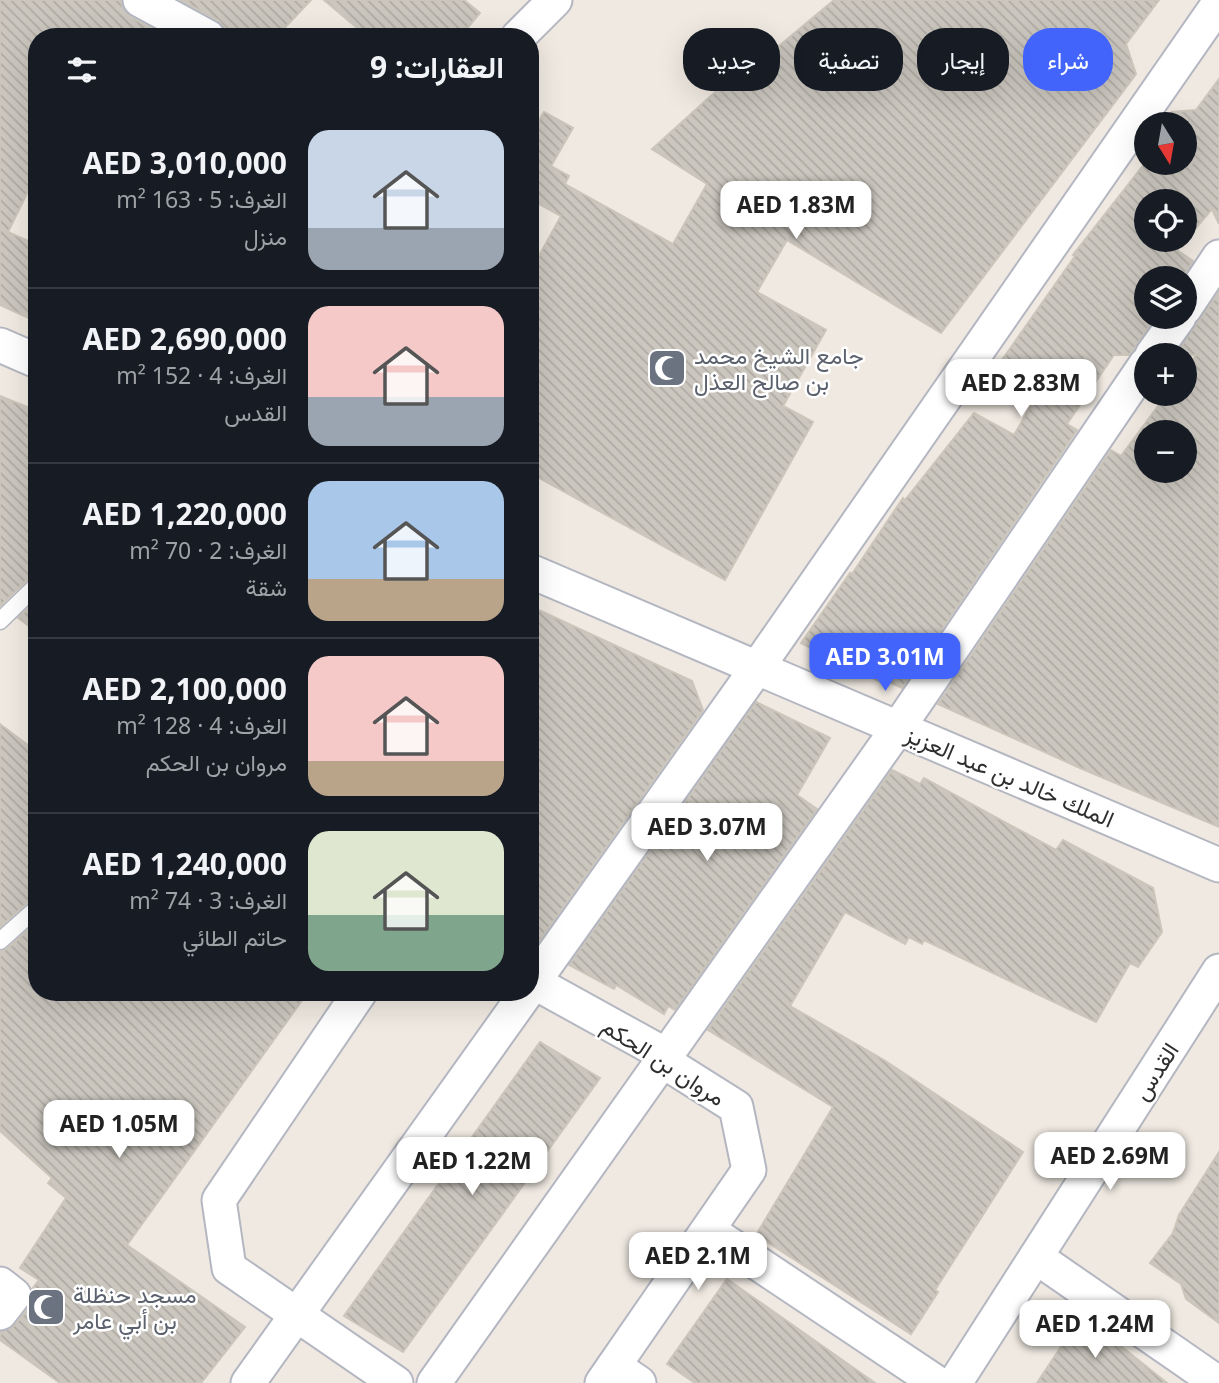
<!DOCTYPE html>
<html lang="ar">
<head>
<meta charset="utf-8">
<style>
  :root { --surface:#171b24; --page:#20242c; --text:#f1f3f6; --muted:#9ea1a6; --line:#363941; --accent:#4264fb }
  body { margin:0; font-family:"Noto Sans",Vazirmatn,sans-serif; background:var(--page); color:var(--text); direction:rtl; height:100vh; display:flex; flex-direction:column; font-size:26px; white-space:nowrap }
  * { box-sizing:border-box; margin:0 }
  p { font-size:23px; color:var(--muted) }
  .icon { flex:none; width:38px; height:38px; fill:none; stroke:currentColor; stroke-width:2; stroke-linecap:round; stroke-linejoin:round }
  .map { position:relative; flex:1; overflow:hidden; direction:ltr }
  .side { position:absolute; left:28px; top:28px; width:511px; height:973px; display:flex; flex-direction:column; background:var(--surface); border-radius:28px; box-shadow:0 7px 28px #0002; direction:rtl }
  .side>* { flex:none }
  .banner { position:absolute; left:560px; top:28px; width:553px; height:63px; direction:rtl; display:flex; gap:14px }
  .needle { width:46px; rotate:169deg }
  .buttons { position:absolute; left:1134px; top:112px; display:grid; gap:14px }
  .buttons a { display:grid; place-items:center; width:63px; height:63px; border-radius:50%; background:var(--surface); box-shadow:0 7px 28px #0002; font-size:35px }
  .price { position:absolute; translate:-50% -60px; padding:0 16px; border-radius:14px; background:#fff; color:#222; font-size:23px; line-height:46px; filter:drop-shadow(0 2px 4px #0008) }
  .price::after { content:''; position:absolute; left:50%; top:42px; width:21px; height:16px; margin-left:-10px; background:inherit; clip-path:polygon(0 0,100% 0,50% 100%) }
  .price.current { background:var(--accent); color:#fff }
  ul { padding:0; list-style:none }
  li { display:flex; align-items:center; gap:21px; height:175px; padding:0 35px }
  li+li { border-top:2px solid var(--line) }
  li span { display:grid; place-items:center; flex:none; width:196px; height:140px; border-radius:21px; color:#555 }
  li>.icon { margin-inline-start:auto }
  span .icon { width:84px; height:84px; fill:#fffc; stroke-width:1 }
  li b { font-size:30px }
  h2 { display:flex; justify-content:space-between; align-items:center; height:84px; padding:0 35px; font-size:30px }
  .tag { padding:0 24px; border-radius:28px; background:var(--surface); box-shadow:0 7px 28px #0002; font-size:24px; line-height:63px }
  .tag.current { background:var(--accent); color:#fff }
  .map>svg:first-child { display:block }
  .building { fill:url(#building-back-hatch); stroke:#cbc5ba; stroke-width:2; fill-rule:evenodd }
  .lines { fill:none; stroke-linecap:round; stroke-linejoin:round }
  .service-casing { stroke:#b4b7c1; stroke-width:19 }
  .minor-casing { stroke:#b4b7c1; stroke-width:37 }
  .service { stroke:#fff; stroke-width:16 }
  .minor { stroke:#fff; stroke-width:33 }
  .labels { text-anchor:middle; dominant-baseline:central; stroke-width:5; stroke-linejoin:round; paint-order:stroke }
  .worship-label { font-size:23px; fill:#5b616d; stroke:#fff; text-anchor:start }
  .street-label { font-size:23px; fill:#2e2e2e; stroke:#fff }
</style>
</head>
<body>
<div class="map">
<svg width="1219" height="1383" viewBox="0 0 1219 1383">
  <defs>
    <pattern id="building-back-hatch" width="6" height="6" patternUnits="userSpaceOnUse" patternTransform="scale(1.75)"><rect width="6" height="6" fill="#cbc7bf"/><path d="M-1 5l2 2M0 0l6 6M5-1l2 2" fill="none" stroke="#afaba4"/></pattern>
  </defs>
  <rect width="100%" height="100%" fill="#efe9e1"/>
  <g class="building">
    <polygon points="0,0 121,0 123,9 130,17 167,37 37,37 37,173 8,232 37,245 37,322 0,305"/>
    <polygon points="180,0 311,0 276,37 227,37 225,28 218,20"/>
    <polygon points="324,0 464,0 480,13 460,37 368,37"/>
    <polygon points="834,0 1159,0 1126,44 1136,74 941,333 787,240 757,292 826,330 783,406 813,422 725,580 530,473 530,272 561,216 532,200 530,203 530,136 544,112 573,128 551,166 569,176 565,184 673,244 707,184 652,149 735,74 741,78"/>
    <path d="M1219 79V224L1212 209 1177 250 1193 261 1182 278H1146V317H1156L1129 355H1114L1067 424 1077 430 902 688 887 681 885 684 801 643 850 573 852 574 903 498 905 500 974 413 1014 435 1039 392 997 367 1075 256 1073 255 1145 163H1193L1185 143V124H1177L1172 112 1196 110ZM1146 201H1185V240H1146Z"/>
    <path d="M1219 292V827L1080 768 938 704 1111 450 1121 456 1167 394H1185V370L1196 355H1175ZM1146 432H1185V471H1146Z"/>
    <polygon points="0,396 37,411 37,575 30,577 0,606"/>
    <polygon points="37,600 37,632 18,618"/>
    <polygon points="530,606 692,681 703,710 535,947 530,944"/>
    <polygon points="756,702 830,738 797,795 817,809 675,1010 668,1006 664,1014 616,985 614,989 569,965"/>
    <polygon points="0,724 37,752 37,898 30,900 0,927"/>
    <polygon points="892,770 920,784 924,778 1056,850 1063,840 1153,888 1162,932 1138,967 1130,963 1096,1022 924,940 922,944 909,937 905,944 845,912 790,1006 884,1060 1023,1152 935,1290 938,1292 911,1334 756,1235 833,1107 708,1030"/>
    <polygon points="37,922 37,992 308,992 127,1245 245,1327 201,1383 60,1383 0,1340 1,1332 15,1325 30,1306 33,1298 32,1289 39,1280 20,1268 66,1198 48,1183 52,1178 0,1131 0,951 7,949"/>
    <polygon points="540,1042 600,1078 403,1352 344,1316"/>
    <polygon points="1219,1152 1219,1323 1186,1299 1181,1284 1150,1263 1173,1233 1179,1215"/>
    <polygon points="727,1279 875,1383 695,1383 667,1364"/>
    <polygon points="1082,1315 1167,1383 1037,1383"/>
  </g>
  <g class="lines">
    <defs>
      <g id="service">
        <polyline points="0,621 37,585"/>
        <polyline points="0,941 37,908"/>
      </g>
      <g id="minor">
        <polyline points="140,0 208,37"/>
        <polyline points="518,37 555,0"/>
        <polyline points="1185,308 1219,257"/>
        <polyline points="0,345 37,361"/>
        <polyline points="1152,355 1179,317"/>
        <polyline points="530,571 1219,865"/>
        <polyline points="530,980 655,1049 663,1061 736,1107 749,1170 602,1383"/>
        <polyline points="530,987 757,668 1219,3"/>
        <polyline points="360,992 219,1200 229,1268 396,1383"/>
        <polyline points="708,1230 937,1383"/>
        <polyline points="1036,1257 1218,1383"/>
        <polyline points="0,1284 14,1295 0,1313"/>
        <polyline points="614,1366 639,1383"/>
        <polyline points="248,1383 527,992"/>
        <polyline points="434,1383 898,728 1146,364"/>
        <polyline points="955,1383 1219,971"/>
      </g>
    </defs>
    <use href="#service" class="service-casing"/>
    <use href="#minor" class="minor-casing"/>
    <use href="#service" class="service"/>
    <use href="#minor" class="minor"/>
  </g>
  <defs>
    <symbol id="mosque-square" viewBox="-11 -11 22 22"><rect x="-9" y="-9" width="18" height="18" rx="4" fill="#6b7280" stroke="#fff"/><path d="M3.5-4.9A6 6 0 1 0 3.5 4.9A5 5 0 1 1 3.5-4.9Z" fill="#fff"/></symbol>
  </defs>
  <g fill-rule="evenodd">
    <use href="#mosque-square" x="645" y="346" width="44" height="44"/>
    <use href="#mosque-square" x="24" y="1285" width="44" height="44"/>
  </g>
  <g class="labels">
    <g class="worship-label">
      <text x="694" y="355">جامع الشيخ محمد<tspan x="694" dy="26">بن صالح العذل</tspan></text>
      <text x="73" y="1294">مسجد حنظلة<tspan x="73" dy="26">بن أبي عامر</tspan></text>
    </g>
    <g class="street-label">
      <text transform="translate(1010 776) rotate(23)">الملك خالد بن عبد العزيز</text>
      <text transform="translate(664 1061) rotate(33)">مروان بن الحكم</text>
      <text transform="translate(1155 1071) rotate(-57)">القدس</text>
    </g>
  </g>
</svg>
<div class="buttons">
<a><svg class="needle" viewBox="-14 -14 28 28"><path d="M0-13l5 13h-10z" fill="#e53935"/><path d="M0 13l5-13h-10z" fill="#9ea1a6"/></svg></a>
<a><svg class="icon" aria-label="locate" viewBox="0 0 24 24"><circle cx="12" cy="12" r="6"/><path d="M12 2v4M12 18v4M2 12h4M18 12h4"/></svg></a>
<a><svg class="icon" aria-label="layers" viewBox="0 0 24 24"><path d="M12 4l9 5-9 5-9-5zM3 14l9 5 9-5"/></svg></a>
<a>+</a>
<a>−</a>
</div>
<b class="price" style="left:796px;top:241px">AED 1.83M</b>
<b class="price" style="left:1021px;top:419px">AED 2.83M</b>
<b class="price current" style="left:885px;top:693px">AED 3.01M</b>
<b class="price" style="left:707px;top:863px">AED 3.07M</b>
<b class="price" style="left:119px;top:1160px">AED 1.05M</b>
<b class="price" style="left:1110px;top:1192px">AED 2.69M</b>
<b class="price" style="left:472px;top:1197px">AED 1.22M</b>
<b class="price" style="left:698px;top:1292px">AED 2.1M</b>
<b class="price" style="left:1095px;top:1360px">AED 1.24M</b>
<div class="banner">
<a class="tag current">شراء</a>
<a class="tag">إيجار</a>
<a class="tag">تصفية</a>
<a class="tag">جديد</a>
</div>
<section class="side">
<h2>العقارات: 9<svg class="icon" aria-label="filters" viewBox="0 0 24 24"><path d="M4 7h16M4 17h16"/><circle cx="9" cy="7" r="2"/><circle cx="15" cy="17" r="2"/></svg></h2>
<ul>
<li><span style="background:linear-gradient(#c9d6e8 70%,#9aa5b1 0)"><svg class="icon" aria-label="home" viewBox="0 0 24 24"><path d="M3 11l9-7 9 7M6 9v11h12V9"/></svg></span><div><b>AED 3,010,000</b><p>الغرف: 5 · 163 m²</p><p>منزل</p></div></li>
<li><span style="background:linear-gradient(#f6c9c9 65%,#9aa5b1 0)"><svg class="icon" aria-label="home" viewBox="0 0 24 24"><path d="M3 11l9-7 9 7M6 9v11h12V9"/></svg></span><div><b>AED 2,690,000</b><p>الغرف: 4 · 152 m²</p><p>القدس</p></div></li>
<li><span style="background:linear-gradient(#a9c7e8 70%,#b9a48a 0)"><svg class="icon" aria-label="home" viewBox="0 0 24 24"><path d="M3 11l9-7 9 7M6 9v11h12V9"/></svg></span><div><b>AED 1,220,000</b><p>الغرف: 2 · 70 m²</p><p>شقة</p></div></li>
<li><span style="background:linear-gradient(#f6c9c9 75%,#b9a48a 0)"><svg class="icon" aria-label="home" viewBox="0 0 24 24"><path d="M3 11l9-7 9 7M6 9v11h12V9"/></svg></span><div><b>AED 2,100,000</b><p>الغرف: 4 · 128 m²</p><p>مروان بن الحكم</p></div></li>
<li><span style="background:linear-gradient(#dfe7d0 60%,#7fa58c 0)"><svg class="icon" aria-label="home" viewBox="0 0 24 24"><path d="M3 11l9-7 9 7M6 9v11h12V9"/></svg></span><div><b>AED 1,240,000</b><p>الغرف: 3 · 74 m²</p><p>حاتم الطائي</p></div></li>
</ul>
</section>
</div>
</body>
</html>
